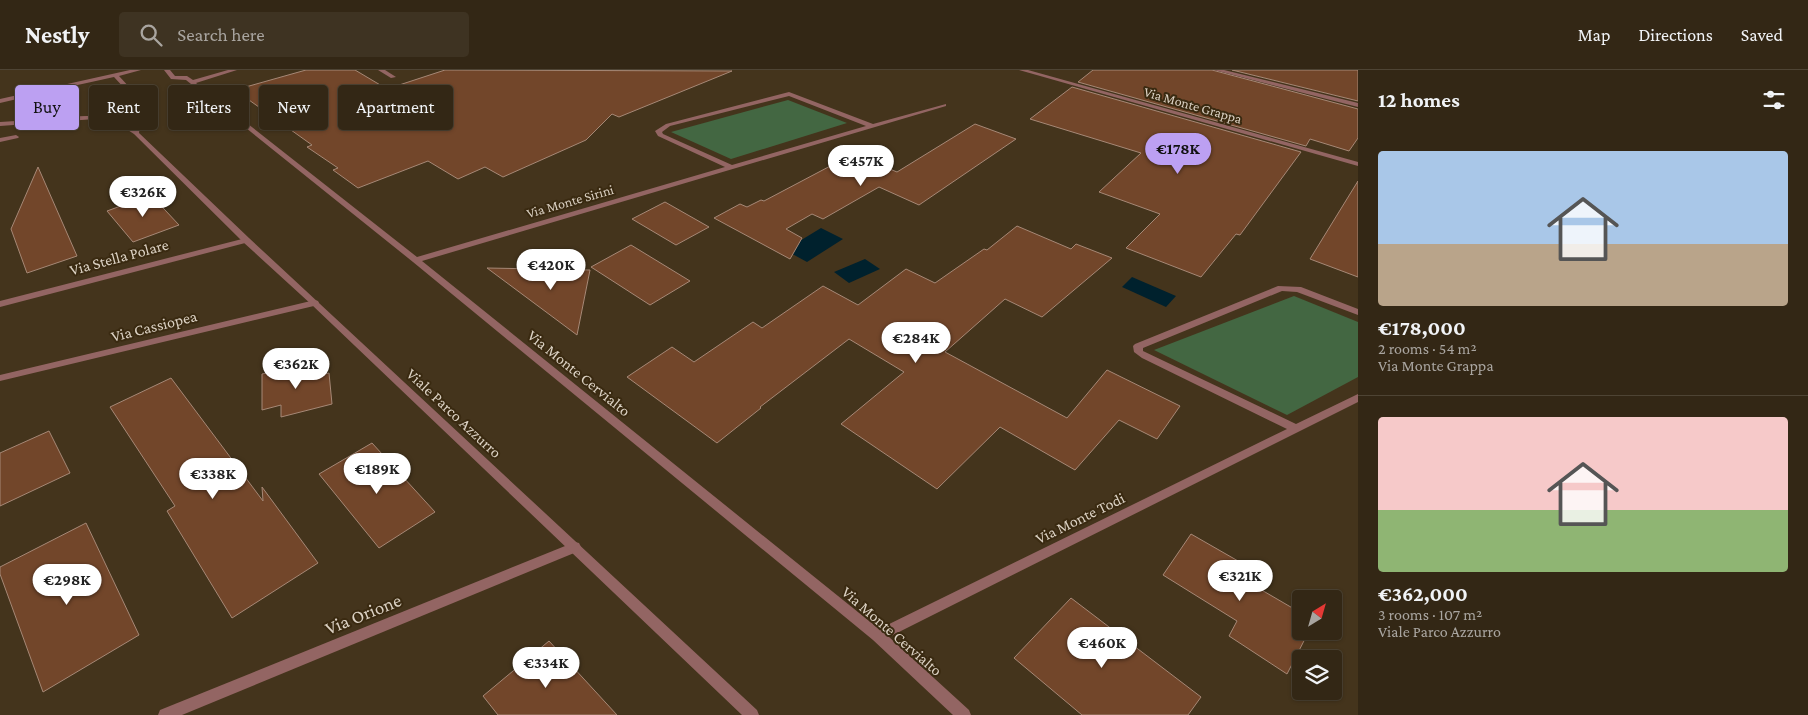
<!DOCTYPE html>
<html lang="en">
<head>
<meta charset="utf-8">
<style>
  :root { --surface:#332715; --page:#3e3322; --text:#f1f3f6; --muted:#a9a5a0; --line:#4e4434; --accent:#bca0f2 }
  body { margin:0; font-family:"Crimson Pro",serif; background:var(--page); color:var(--text); height:100vh; display:flex; flex-direction:column; font-size:19px; white-space:nowrap }
  * { box-sizing:border-box; margin:0 }
  p { font-size:16px; color:var(--muted) }
  .icon { flex:none; width:28px; height:28px; fill:none; stroke:currentColor; stroke-width:2; stroke-linecap:round; stroke-linejoin:round }
  .map { position:relative; flex:1; overflow:hidden }
  .details { display:flex; flex-direction:column; background:var(--surface); width:450px }
  .details>* { flex:none }
  .hud { position:absolute; left:15px; top:15px; width:475px; height:45px; display:flex; gap:10px }
  .needle { width:32px; rotate:37deg }
  .controls { position:absolute; left:1292px; top:520px; display:grid; gap:10px }
  .controls a { display:grid; place-items:center; width:50px; height:50px; border-radius:5px; background:var(--surface); box-shadow:0 1px 4px #0004,0 0 0 1px var(--line); font-size:25px }
  .price { position:absolute; translate:-50% -42px; padding:0 11px; border-radius:18px; background:#fff; color:#222; font-size:16px; line-height:32px; filter:drop-shadow(0 1px 2px #0008) }
  .price::after { content:''; position:absolute; left:50%; top:30px; width:15px; height:11px; margin-left:-8px; background:inherit; clip-path:polygon(0 0,100% 0,50% 100%) }
  .price.current { background:var(--accent); color:#111 }
  ul { padding:0; list-style:none }
  li { display:grid; align-content:center; gap:10px; height:265px; padding:0 20px }
  li+li { border-top:1px solid var(--line) }
  li span { display:grid; place-items:center; height:155px; border-radius:5px; color:#555 }
  li>.icon { margin-inline-start:auto }
  span .icon { width:90px; height:90px; fill:#fffc; stroke-width:1 }
  li b { font-size:21px }
  h2 { display:flex; justify-content:space-between; align-items:center; height:60px; padding:0 20px; font-size:21px }
  .tag { padding:0 18px; border-radius:5px; background:var(--surface); box-shadow:0 1px 4px #0004,0 0 0 1px var(--line); font-size:18px; line-height:45px }
  .tag.current { background:var(--accent); color:#111 }
  header { display:flex; align-items:center; gap:30px; box-sizing:border-box; height:70px; padding:0 25px; background:var(--surface); border-bottom:1px solid var(--line) }
  header strong { font-size:24px }
  nav { display:flex; gap:28px; margin-inline-start:auto; font-size:18px }
  .search { width:350px; height:45px; background:var(--page); display:flex; align-items:center; gap:12px; box-sizing:border-box; padding:0 18px; border-radius:5px; color:var(--muted); font-size:19px }
  main { display:flex; flex:1; min-height:0 }
  .map>svg:first-child { display:block }
  .green { fill:#436742 }
  .water { fill:#00212d }
  .building { fill:#72462a; stroke:#a68876 }
  .lines { fill:none; stroke-linecap:round; stroke-linejoin:round }
  .minor { fill:#936563; fill-rule:evenodd }
  .tertiary { fill:#936563; fill-rule:evenodd }
  .labels { text-anchor:middle; dominant-baseline:central; stroke-width:4; stroke-linejoin:round; paint-order:stroke }
  .far-street-label { font-size:14px; fill:#dbd1c3; stroke:#3a2a11 }
  .street-label { font-size:16px; fill:#dbd1c3; stroke:#3a2a11 }
  .near-street-label { font-size:19px; fill:#dbd1c3; stroke:#3a2a11 }
</style>
</head>
<body>
<header>
<strong>Nestly</strong>
<div class="search"><svg class="icon" aria-label="search" viewBox="0 0 24 24"><circle cx="10" cy="10" r="6"/><path d="M15 15l6 6"/></svg>Search here</div>
<nav><a>Map</a><a>Directions</a><a>Saved</a></nav>
</header>
<main>
<div class="map">
<svg width="1358" height="645" viewBox="0 0 1358 645">
  <rect width="100%" height="100%" fill="#44341c"/>
  <g class="green">
    <polygon points="788,30 847,53 731,89 671,62"/>
    <polygon points="1294,226 1358,252 1358,307 1287,345 1154,280"/>
  </g>
  <g class="water">
    <polygon points="821,158 843,169 807,192 785,180"/>
    <polygon points="865,189 880,199 849,213 834,202"/>
    <polygon points="1132,207 1176,226 1166,237 1122,217"/>
  </g>
  <g class="building">
    <polygon points="306,0 355,0 387,19 445,0 732,1 619,47 612,44 586,70 503,107 485,97 458,109 428,91 358,118 333,100 338,98 307,77 312,75 235,20"/>
    <polygon points="1093,0 1212,0 1358,39 1358,68 1349,81 1310,69 1306,76 1078,12"/>
    <polygon points="1232,0 1358,0 1358,31"/>
    <polygon points="1072,17 1301,82 1240,165 1236,164 1201,207 1126,178 1160,144 1099,122 1141,83 1030,49"/>
    <polygon points="975,54 1016,69 919,135 879,117 823,149 812,144 786,159 802,168 790,189 714,148 740,134 747,137 761,130 764,131 853,84 897,102"/>
    <polygon points="38,97 77,186 27,203 11,159"/>
    <polygon points="1358,111 1358,207 1310,189"/>
    <polygon points="151,125 179,155 133,172 107,141"/>
    <polygon points="665,132 709,157 676,175 632,149"/>
    <polygon points="1017,156 1071,179 1076,174 1112,188 1042,247 1005,229 945,282 1067,348 1107,300 1180,336 1157,369 1119,350 1075,400 1000,357 937,419 841,354 904,302 849,269 760,337 761,338 717,373 627,307 672,277 694,292 753,252 762,258 823,216 858,235 906,199 935,213 984,179 987,180"/>
    <polygon points="631,175 690,211 650,235 591,197"/>
    <polygon points="487,198 590,200 577,265"/>
    <polygon points="315,292 316,306 329,303 332,334 281,347 281,335 262,340 262,304"/>
    <polygon points="171,308 263,431 262,417 318,493 232,548 167,441 175,436 110,337"/>
    <polygon points="49,361 70,403 0,436 0,383"/>
    <polygon points="372,373 435,442 379,478 319,404"/>
    <polygon points="86,453 139,565 43,622 0,504 0,497"/>
    <polygon points="1191,464 1259,503 1253,515 1301,543 1301,561 1309,561 1287,604 1229,566 1237,551 1163,505"/>
    <polygon points="1071,528 1201,627 1188,645 1082,645 1014,588"/>
    <polygon points="549,571 617,645 498,645 483,626"/>
  </g>
  <g class="lines">
    <g class="minor">
      <path d="M164 0H170L175 6H187L193 10 228 0H237L196 13 417 187 725 97 658 66 655 61 666 54 789 22 873 54 946 34V36L422 191 879 559 1287 359 1142 288 1134 282 1133 276 1135 274 1278 216 1301 217 1358 239V245L1297 222 1282 221 1143 278V281L1296 354 1358 324V332L889 567 969 640 971 645H953L873 570 413 192 186 10 171 9ZM789 26 866 56 732 95 663 64 662 62 670 56Z"/>
      <polygon points="378,0 385,0 396,7 391,8"/>
      <polygon points="1019,0 1028,0 1358,92 1358,96"/>
      <polygon points="1214,0 1224,0 1358,33 1358,37"/>
      <polygon points="16,65 19,67 18,68 0,72 0,68"/>
      <polygon points="246,168 249,168 249,172 0,237 0,231"/>
      <polygon points="315,230 318,231 319,233 318,235 0,311 0,305"/>
      <polygon points="575,472 579,473 581,477 579,481 182,645 158,645 160,640"/>
    </g>
    <path class="tertiary" d="M130 0H141L119 6 143 32 139 63 249 168 757 640 759 645H742L312 235 243 172 134 64 117 53 95 49 0 56V52L47 49 39 38 56 20 0 33V29ZM114 7 137 32 133 58C107 42 83 46 53 48L45 38 64 18Z"/>
  </g>
  <g class="labels">
    <g class="far-street-label">
      <text transform="translate(1193 35) rotate(16)">Via Monte Grappa</text>
      <text transform="translate(570 131) rotate(-16)">Via Monte Sirini</text>
    </g>
    <g class="street-label">
      <text transform="translate(119 187) rotate(-15)">Via Stella Polare</text>
      <text transform="translate(154 256) rotate(-14)">Via Cassiopea</text>
      <text transform="translate(579 303) rotate(39)">Via Monte Cervialto</text>
      <text transform="translate(454 343) rotate(43)">Viale Parco Azzurro</text>
      <text transform="translate(1080 448) rotate(-26)">Via Monte Todi</text>
      <text transform="translate(892 561) rotate(41)">Via Monte Cervialto</text>
    </g>
    <g class="near-street-label">
      <text transform="translate(363 544) rotate(-22)">Via Orione</text>
    </g>
  </g>
</svg>
<div class="controls">
<a><svg class="needle" viewBox="-14 -14 28 28"><path d="M0-13l5 13h-10z" fill="#e53935"/><path d="M0 13l5-13h-10z" fill="#a9a5a0"/></svg></a>
<a><svg class="icon" aria-label="layers" viewBox="0 0 24 24"><path d="M12 4l9 5-9 5-9-5zM3 14l9 5 9-5"/></svg></a>
</div>
<b class="price current" style="left:1178px;top:105px">€178K</b>
<b class="price" style="left:861px;top:117px">€457K</b>
<b class="price" style="left:143px;top:148px">€326K</b>
<b class="price" style="left:551px;top:221px">€420K</b>
<b class="price" style="left:916px;top:294px">€284K</b>
<b class="price" style="left:296px;top:320px">€362K</b>
<b class="price" style="left:377px;top:425px">€189K</b>
<b class="price" style="left:213px;top:430px">€338K</b>
<b class="price" style="left:1240px;top:532px">€321K</b>
<b class="price" style="left:67px;top:536px">€298K</b>
<b class="price" style="left:1102px;top:599px">€460K</b>
<b class="price" style="left:546px;top:619px">€334K</b>
<div class="hud">
<a class="tag current">Buy</a>
<a class="tag">Rent</a>
<a class="tag">Filters</a>
<a class="tag">New</a>
<a class="tag">Apartment</a>
</div>
</div>
<section class="details">
<h2>12 homes<svg class="icon" aria-label="filters" viewBox="0 0 24 24"><path d="M4 7h16M4 17h16"/><circle cx="9" cy="7" r="2"/><circle cx="15" cy="17" r="2"/></svg></h2>
<ul>
<li><span style="background:linear-gradient(#a9c7e8 60%,#b9a48a 0)"><svg class="icon" aria-label="home" viewBox="0 0 24 24"><path d="M3 11l9-7 9 7M6 9v11h12V9"/></svg></span><div><b>€178,000</b><p>2 rooms · 54 m²</p><p>Via Monte Grappa</p></div></li>
<li><span style="background:linear-gradient(#f6c9c9 60%,#8fb573 0)"><svg class="icon" aria-label="home" viewBox="0 0 24 24"><path d="M3 11l9-7 9 7M6 9v11h12V9"/></svg></span><div><b>€362,000</b><p>3 rooms · 107 m²</p><p>Viale Parco Azzurro</p></div></li>
</ul>
</section>
</main>
</body>
</html>
